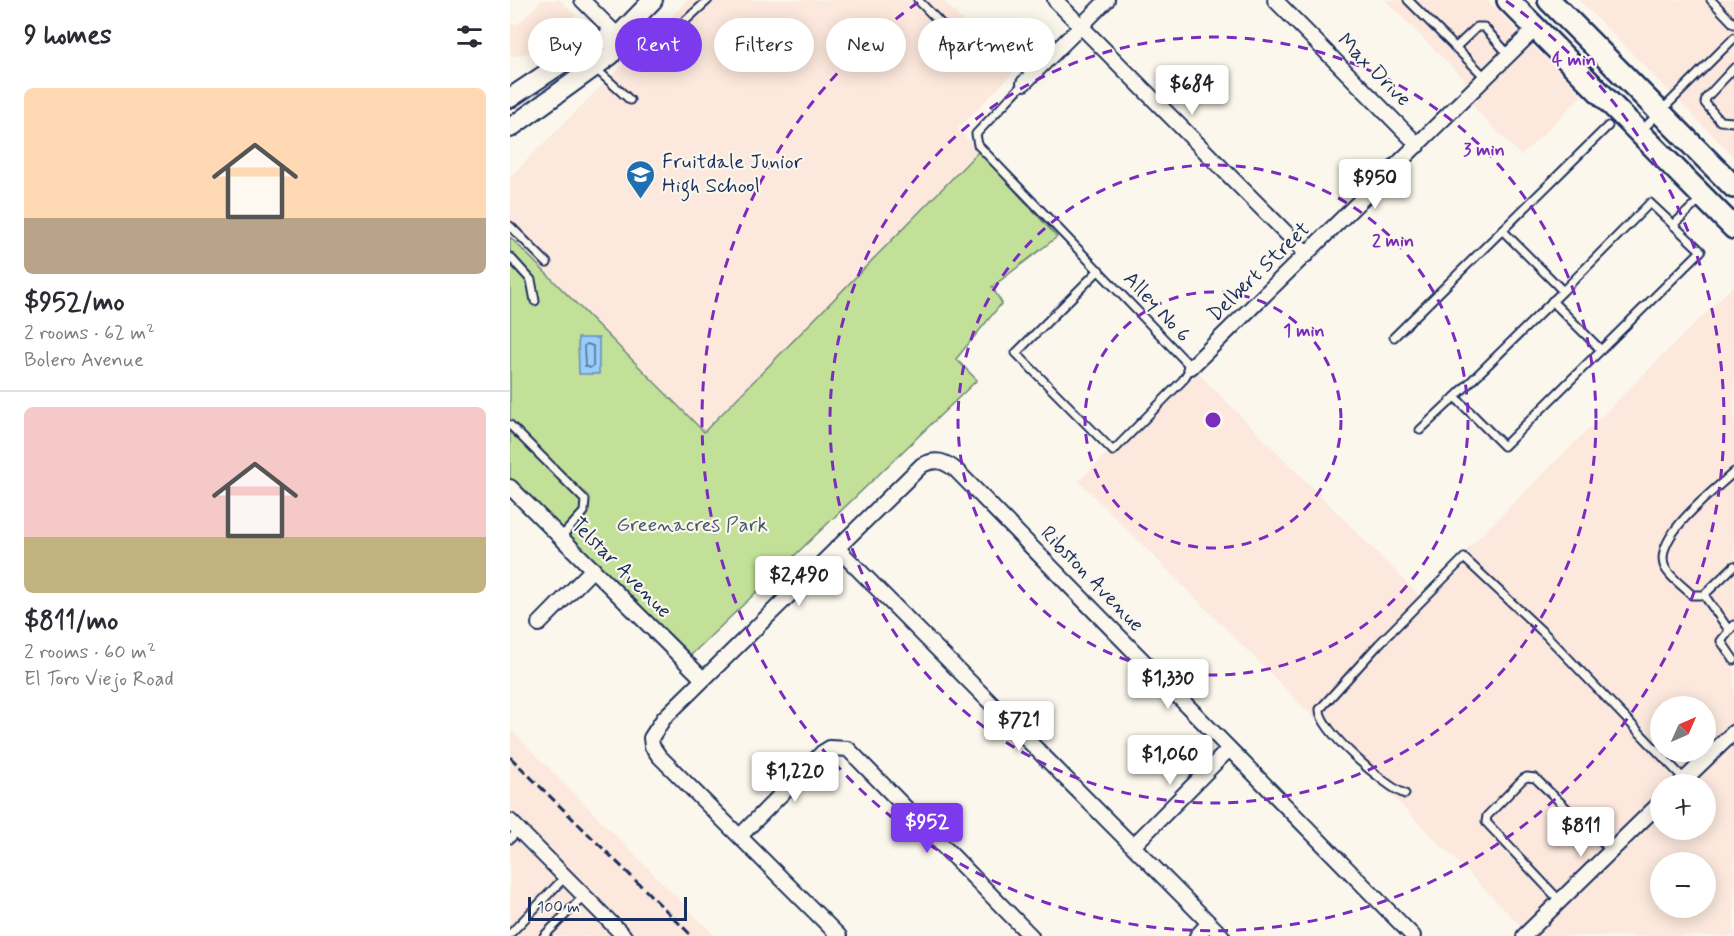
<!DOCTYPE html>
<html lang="en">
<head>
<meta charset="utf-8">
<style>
  :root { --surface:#fff; --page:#f2f2f3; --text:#2b2b33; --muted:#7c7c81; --line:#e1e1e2; --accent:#7c3aed }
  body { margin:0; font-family:Mynerve,sans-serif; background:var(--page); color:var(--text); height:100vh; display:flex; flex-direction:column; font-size:22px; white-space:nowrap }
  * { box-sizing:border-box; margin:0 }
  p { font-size:20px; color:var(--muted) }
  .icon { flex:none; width:33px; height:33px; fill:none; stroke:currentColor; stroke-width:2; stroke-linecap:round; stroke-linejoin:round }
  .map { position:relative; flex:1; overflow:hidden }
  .details { display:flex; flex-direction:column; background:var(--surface); width:510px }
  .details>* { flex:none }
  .banner { position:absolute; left:18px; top:18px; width:570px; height:54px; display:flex; gap:12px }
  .needle { width:39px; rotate:45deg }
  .buttons { position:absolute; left:1140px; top:696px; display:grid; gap:12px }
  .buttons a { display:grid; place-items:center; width:66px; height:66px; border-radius:50%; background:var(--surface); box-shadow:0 3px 15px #0003; font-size:30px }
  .scale { position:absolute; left:18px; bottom:15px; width:159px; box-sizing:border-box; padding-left:6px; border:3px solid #1b2f5e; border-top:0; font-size:16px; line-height:21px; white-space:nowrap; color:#1b2f5e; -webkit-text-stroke:4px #fbf7ec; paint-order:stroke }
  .price { position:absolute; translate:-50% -51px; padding:0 14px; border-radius:6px; background:#fff; color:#222; font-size:20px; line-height:39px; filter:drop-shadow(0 2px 3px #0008) }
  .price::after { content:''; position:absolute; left:50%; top:36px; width:18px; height:14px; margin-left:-9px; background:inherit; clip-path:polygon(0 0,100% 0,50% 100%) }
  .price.active { background:var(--accent); color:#fff }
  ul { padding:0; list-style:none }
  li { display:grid; align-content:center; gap:12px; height:318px; padding:0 24px }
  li+li { border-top:2px solid var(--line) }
  li span { display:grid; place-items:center; height:186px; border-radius:9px; color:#555 }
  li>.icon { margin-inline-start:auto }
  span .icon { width:108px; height:108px; fill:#fffc; stroke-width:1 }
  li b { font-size:26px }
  h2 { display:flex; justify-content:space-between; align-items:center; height:72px; padding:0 24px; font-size:26px }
  .tag { padding:0 21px; border-radius:27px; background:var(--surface); box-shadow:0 3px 15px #0003; font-size:21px; line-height:54px }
  .tag.active { background:var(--accent); color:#fff }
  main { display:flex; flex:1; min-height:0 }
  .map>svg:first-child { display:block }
  .built { fill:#fce8dc; fill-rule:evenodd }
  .green { fill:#c2e098; stroke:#6e887b; stroke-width:1.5 }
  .water { fill:#99ccf6; stroke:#678db9; stroke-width:1.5 }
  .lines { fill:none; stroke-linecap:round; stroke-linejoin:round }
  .shore { stroke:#4d6e9b; stroke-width:1.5 }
  .service-casing { stroke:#1b2f5e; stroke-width:11 }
  .minor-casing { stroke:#1b2f5e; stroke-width:18 }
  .secondary-casing { stroke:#1b2f5e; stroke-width:22 }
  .primary-casing { stroke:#1b2f5e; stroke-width:26 }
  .service { stroke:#fbf7ec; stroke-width:7 }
  .minor { stroke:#fbf7ec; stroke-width:14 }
  .secondary { stroke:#fbf7ec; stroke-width:18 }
  .primary { stroke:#fbf7ec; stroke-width:21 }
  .rail { stroke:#1b2f5e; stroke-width:3; stroke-dasharray:9 4.5; stroke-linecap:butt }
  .ring { fill:none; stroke:#7b2cbf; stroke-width:3; stroke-dasharray:10 8 }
  .labels { text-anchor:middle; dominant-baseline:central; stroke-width:4.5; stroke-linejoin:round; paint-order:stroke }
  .street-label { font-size:21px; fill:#1b2f5e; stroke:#fbf7ec }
  .poi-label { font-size:21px; fill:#1b2f5e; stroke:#fbf7ec; text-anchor:start }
  .park-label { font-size:21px; fill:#455b6c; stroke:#fbf7ec }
  .centre { fill:#7b2cbf; stroke:#fbf7ec; stroke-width:3 }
  .ring-label { font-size:18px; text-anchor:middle; font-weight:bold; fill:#7b2cbf; stroke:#fbf7ec; stroke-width:4.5; stroke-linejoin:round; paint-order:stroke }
</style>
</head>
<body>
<main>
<section class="details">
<h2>9 homes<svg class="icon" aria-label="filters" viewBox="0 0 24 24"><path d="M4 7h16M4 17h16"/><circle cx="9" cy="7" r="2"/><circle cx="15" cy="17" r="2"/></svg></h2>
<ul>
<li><span style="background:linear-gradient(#ffd9b3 70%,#b9a48a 0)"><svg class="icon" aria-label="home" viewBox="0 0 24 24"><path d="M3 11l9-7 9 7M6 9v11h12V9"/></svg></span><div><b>$952/mo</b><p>2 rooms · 62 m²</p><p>Bolero Avenue</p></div></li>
<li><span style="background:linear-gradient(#f6c9c9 70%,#c2b280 0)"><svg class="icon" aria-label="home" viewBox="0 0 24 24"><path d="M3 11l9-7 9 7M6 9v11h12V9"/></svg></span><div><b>$811/mo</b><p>2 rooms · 60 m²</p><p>El Toro Viejo Road</p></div></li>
</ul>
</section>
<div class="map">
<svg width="1224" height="936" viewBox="0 0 1224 936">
  <rect width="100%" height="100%" fill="#fbf7ec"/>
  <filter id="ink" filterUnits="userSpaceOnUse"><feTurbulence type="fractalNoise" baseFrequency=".0167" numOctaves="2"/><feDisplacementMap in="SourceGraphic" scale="12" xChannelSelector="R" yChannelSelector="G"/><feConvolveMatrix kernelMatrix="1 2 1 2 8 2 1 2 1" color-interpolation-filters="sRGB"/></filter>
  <g filter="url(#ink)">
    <g class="built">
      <polygon points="32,0 50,0 65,15 65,32 50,45 0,57 0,24 7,25"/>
      <polygon points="178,0 432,0 504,72 447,129 469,151 194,432 0,237 0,177"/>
      <polygon points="875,0 977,0 1072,95 1011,156 965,109 954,79"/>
      <polygon points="1069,0 1224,0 1224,157"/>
      <path d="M1224 285V936H1021L569 481 683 368 910 596ZM1150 706H1196V752H1150ZM1150 784H1196V830H1150ZM1150 862H1196V908H1150Z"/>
      <polygon points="0,729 205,936 0,936"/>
    </g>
    <polygon class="green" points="469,151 547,237 482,287 492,303 446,359 467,380 181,655 0,480 0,237 194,432"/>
    <polygon class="water" points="68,338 89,338 89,374 69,374"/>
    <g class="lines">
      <polygon class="shore" points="77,344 83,346 83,366 80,368 75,366 74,346"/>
      <defs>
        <g id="service">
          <polyline points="408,0 450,43"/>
          <polyline points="898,0 976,78"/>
          <polyline points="1201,0 1224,24"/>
          <polyline points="114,34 138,55 198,0"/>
          <polyline points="945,48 967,27 974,27 999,55"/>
          <polyline points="85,68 120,100"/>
          <polyline points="1224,68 1196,98 1195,103 1210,121 1224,122"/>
          <polyline points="514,83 466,134 468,145 681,367 673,380 603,451 506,353 589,270"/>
          <polyline points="1131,131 1224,38"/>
          <polyline points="1163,225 1192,198"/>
          <polyline points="0,226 37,263"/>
          <polyline points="992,230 1053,291 1140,203 1191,251 994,446 945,397 1053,291"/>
          <polyline points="0,257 21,280 25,301"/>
          <polyline points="1042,301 1091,350"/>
          <polyline points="884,337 1098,126"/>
          <polyline points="0,425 75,500 74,512 51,537"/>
          <polyline points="910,430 945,397"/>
          <path d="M1224 472C1204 491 1145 535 1154 565 1157 575 1174 587 1182 595H1194L1224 566"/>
          <polyline points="1194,595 1219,630"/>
          <polyline points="1224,625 1211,641 1224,660"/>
          <path d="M895 794C876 787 808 729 810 709L869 644 954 558 1036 635 1175 780"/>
          <polyline points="0,839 9,830"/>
          <polyline points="1050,901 976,822 977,816 1013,779 1017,777 1025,778 1101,851"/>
          <polyline points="0,934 55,877"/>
          <polyline points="34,936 74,896"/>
        </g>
        <g id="minor">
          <polyline points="72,0 108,36"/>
          <polyline points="545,0 797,254"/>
          <polyline points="765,0 908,145"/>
          <polyline points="514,83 597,0"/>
          <polyline points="681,367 1026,28"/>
          <polyline points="0,487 193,679"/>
          <polyline points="327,548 712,936"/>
          <polyline points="29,624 83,569"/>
          <polyline points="1170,784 1224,732"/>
          <polyline points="0,821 114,936"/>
          <polyline points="230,836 312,753 320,748 338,749 521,936"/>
          <polyline points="624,845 718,750"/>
          <path d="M329 936 149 756 142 746 141 738 154 718 412 465C426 458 434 461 446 470L903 936"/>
          <polyline points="687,936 699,923"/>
          <polyline points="1014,936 1150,803"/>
        </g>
        <g id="secondary">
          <polyline points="0,98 85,41 108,36"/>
          <polyline points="0,128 101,55 108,36 143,0"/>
        </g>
        <g id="primary">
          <polyline points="998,0 1224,228"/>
          <polyline points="1039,0 1224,187"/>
        </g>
      </defs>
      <use href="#service" class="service-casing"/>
      <use href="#minor" class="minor-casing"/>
      <use href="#secondary" class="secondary-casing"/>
      <use href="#primary" class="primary-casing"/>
      <use href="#service" class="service"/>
      <use href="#minor" class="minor"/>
      <use href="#secondary" class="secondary"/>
      <use href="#primary" class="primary"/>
      <polyline class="rail" points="0,757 182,936"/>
    </g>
  </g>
  <g class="ring">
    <circle cx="703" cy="420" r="128"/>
    <circle cx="703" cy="420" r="255"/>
    <circle cx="703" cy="420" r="383"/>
    <path d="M996 1A511 511 0 1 1 410 1"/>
  </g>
  <defs>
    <symbol id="school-pin" viewBox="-11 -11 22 30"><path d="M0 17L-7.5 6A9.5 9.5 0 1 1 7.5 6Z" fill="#1f6fb2" stroke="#fbf7ec"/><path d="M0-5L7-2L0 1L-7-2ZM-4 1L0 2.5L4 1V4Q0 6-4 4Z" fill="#fff"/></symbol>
  </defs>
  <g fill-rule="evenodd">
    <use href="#school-pin" x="114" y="158" width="33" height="45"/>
  </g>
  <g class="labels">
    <g class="street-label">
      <text transform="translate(864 70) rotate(45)">Max Drive</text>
      <text transform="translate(749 272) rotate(-44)">Delbert Street</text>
      <text transform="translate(647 307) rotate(47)">Alley No 6</text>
      <text transform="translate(111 568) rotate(45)">Telstar Avenue</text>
      <text transform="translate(582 579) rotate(46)">Ribston Avenue</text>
    </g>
    <g class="poi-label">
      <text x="152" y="162">Fruitdale Junior<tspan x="152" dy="24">High School</tspan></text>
    </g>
    <g class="park-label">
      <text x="182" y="525">Greenacres Park</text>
    </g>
  </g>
  <circle cx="703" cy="420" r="9" class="centre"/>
  <g class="ring-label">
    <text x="1064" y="65">4 min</text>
    <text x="974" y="155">3 min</text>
    <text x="883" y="246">2 min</text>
    <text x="794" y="336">1 min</text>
  </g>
</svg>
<div class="buttons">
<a><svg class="needle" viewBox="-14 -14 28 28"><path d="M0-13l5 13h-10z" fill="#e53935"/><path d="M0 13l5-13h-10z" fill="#7c7c81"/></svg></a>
<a>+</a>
<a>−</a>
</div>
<div class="scale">100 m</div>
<b class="price" style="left:682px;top:116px">$684</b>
<b class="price" style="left:865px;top:210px">$950</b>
<b class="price" style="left:289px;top:607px">$2,490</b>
<b class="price" style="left:658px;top:710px">$1,330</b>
<b class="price" style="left:509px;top:752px">$721</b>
<b class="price" style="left:660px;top:786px">$1,060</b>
<b class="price" style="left:285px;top:803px">$1,220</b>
<b class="price active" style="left:417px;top:854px">$952</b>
<b class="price" style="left:1071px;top:858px">$811</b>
<div class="banner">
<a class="tag">Buy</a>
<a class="tag active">Rent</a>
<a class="tag">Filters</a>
<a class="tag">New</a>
<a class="tag">Apartment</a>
</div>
</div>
</main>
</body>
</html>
